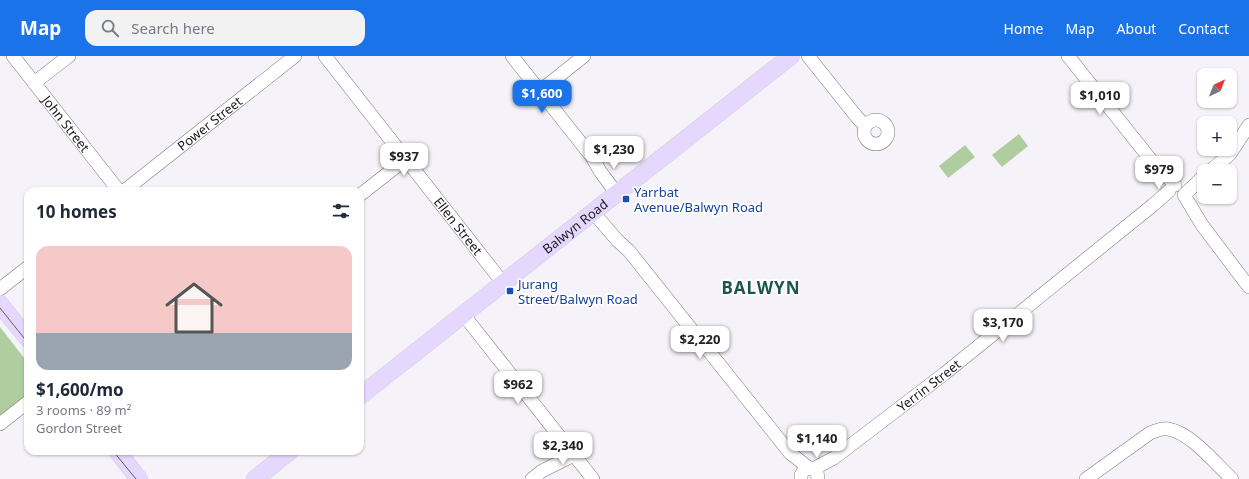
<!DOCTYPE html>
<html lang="en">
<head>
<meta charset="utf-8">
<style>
  :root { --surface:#fff; --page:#f2f2f3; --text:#1f2937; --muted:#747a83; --line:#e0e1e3; --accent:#1a73e8 }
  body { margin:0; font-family:"Noto Sans",sans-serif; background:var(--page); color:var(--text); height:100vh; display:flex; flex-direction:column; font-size:15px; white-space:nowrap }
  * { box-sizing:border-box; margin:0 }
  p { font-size:13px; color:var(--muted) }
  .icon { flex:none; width:22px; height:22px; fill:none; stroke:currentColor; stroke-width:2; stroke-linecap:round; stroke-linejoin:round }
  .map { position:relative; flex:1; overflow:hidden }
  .side { position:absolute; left:24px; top:131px; width:340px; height:268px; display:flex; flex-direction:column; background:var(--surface); border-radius:12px; box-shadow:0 1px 3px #0004 }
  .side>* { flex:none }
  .needle { width:26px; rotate:43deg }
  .fabs { position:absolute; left:1197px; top:12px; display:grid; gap:8px }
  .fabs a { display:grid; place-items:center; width:40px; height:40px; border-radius:8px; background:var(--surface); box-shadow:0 1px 3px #0004; font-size:20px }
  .price { position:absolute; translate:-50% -34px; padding:0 9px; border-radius:8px; background:#fff; color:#222; font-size:13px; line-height:26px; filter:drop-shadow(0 1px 2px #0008) }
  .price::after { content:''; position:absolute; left:50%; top:24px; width:12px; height:9px; margin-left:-6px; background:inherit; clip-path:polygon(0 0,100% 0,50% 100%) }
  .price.active { background:var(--accent); color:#fff }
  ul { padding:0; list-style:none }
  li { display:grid; align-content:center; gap:8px; height:212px; padding:0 12px }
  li+li { border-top:1px solid var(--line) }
  li span { display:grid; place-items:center; height:124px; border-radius:12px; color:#555 }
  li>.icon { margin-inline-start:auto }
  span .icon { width:72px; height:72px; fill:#fffc; stroke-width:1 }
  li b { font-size:17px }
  h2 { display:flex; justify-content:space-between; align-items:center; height:48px; padding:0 12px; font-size:17px }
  header { display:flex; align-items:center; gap:24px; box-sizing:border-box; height:56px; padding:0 20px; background:var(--accent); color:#fff }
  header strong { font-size:19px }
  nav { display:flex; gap:22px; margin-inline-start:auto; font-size:14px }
  .search { width:280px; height:36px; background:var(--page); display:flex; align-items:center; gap:10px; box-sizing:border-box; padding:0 14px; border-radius:12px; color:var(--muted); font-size:15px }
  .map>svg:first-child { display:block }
  .green { fill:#b0cda0 }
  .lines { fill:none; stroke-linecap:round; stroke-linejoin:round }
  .minor-casing { stroke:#7d797f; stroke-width:14 }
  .major-casing { stroke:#d2d1d2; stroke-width:18 }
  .minor { stroke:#fff; stroke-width:13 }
  .major { stroke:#e5d7fd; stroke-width:17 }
  .tram { stroke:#605e61; stroke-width:1 }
  .transit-dot { fill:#1a4fb4; stroke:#fff; stroke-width:1.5 }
  .labels { text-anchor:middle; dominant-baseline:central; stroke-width:3.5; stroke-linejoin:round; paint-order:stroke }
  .street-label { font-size:13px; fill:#1c1a1c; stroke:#fff }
  .transit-label { font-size:13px; fill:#164399; stroke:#fff; text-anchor:start }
  .district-label { font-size:17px; font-weight:bold; letter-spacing:1px; fill:#1e554b; stroke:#fff }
</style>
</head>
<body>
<header>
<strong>Map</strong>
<div class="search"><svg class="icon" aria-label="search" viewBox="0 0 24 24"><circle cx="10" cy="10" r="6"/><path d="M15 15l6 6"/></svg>Search here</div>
<nav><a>Home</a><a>Map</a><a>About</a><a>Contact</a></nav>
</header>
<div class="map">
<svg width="1249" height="423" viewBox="0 0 1249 423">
  <rect width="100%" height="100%" fill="#f6f2f9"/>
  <g class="green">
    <polygon points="1019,78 1028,90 1002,111 992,99"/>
    <polygon points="965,89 975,101 948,122 939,110"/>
    <polygon points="0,271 28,307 28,341 0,363"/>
  </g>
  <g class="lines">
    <defs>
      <g id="minor">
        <path id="s1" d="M13 0 119 135"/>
        <path id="s2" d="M325 0 503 227"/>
        <polyline points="512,0 592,101 600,115 617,138"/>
        <polyline points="808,0 856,60 865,70"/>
        <polyline points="1068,0 1151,104 1175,129"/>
        <polyline points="34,27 69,0"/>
        <polyline points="540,35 584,0"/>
        <circle cx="876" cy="76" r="12"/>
        <polyline points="1210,115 1230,98 1249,69"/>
        <path id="s3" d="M124 135 295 0"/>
        <polyline points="1185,138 1204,120"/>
        <polyline points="360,139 406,103"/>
        <polyline points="1184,139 1202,169 1249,231"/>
        <polyline points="593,156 617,184 629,195 790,397 809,412"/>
        <polyline points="0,233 28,211"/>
        <polyline points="463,258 593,423"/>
        <polyline points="0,368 28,346"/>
        <path id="s4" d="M813 413 834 402 944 318 1153 149 1169 135"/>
        <polyline points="532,423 542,415 574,399"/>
        <polyline points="801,423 801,419 804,414 811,412 817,416 818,423"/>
        <path d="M1086 423 1150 377C1155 375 1162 372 1168 373 1190 376 1216 408 1232 423"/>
      </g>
      <g id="major">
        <polyline points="0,248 28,283"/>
        <path id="s5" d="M360 340 791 0"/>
        <polyline points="117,395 139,423"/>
        <polyline points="255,423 290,395"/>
      </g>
    </defs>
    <use href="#minor" class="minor-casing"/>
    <use href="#major" class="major-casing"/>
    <use href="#minor" class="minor"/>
    <use href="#major" class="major"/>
    <g class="tram">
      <polyline points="0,252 28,287"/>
      <polyline points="113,395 136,423"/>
    </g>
  </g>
  <g class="transit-dot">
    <rect x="622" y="139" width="8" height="8" rx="2"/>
    <rect x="506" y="231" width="8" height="8" rx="2"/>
  </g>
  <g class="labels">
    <g class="street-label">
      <text stroke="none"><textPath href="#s1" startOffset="86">John Street</textPath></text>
      <text stroke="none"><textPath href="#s3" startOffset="109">Power Street</textPath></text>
      <text stroke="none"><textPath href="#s2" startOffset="216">Ellen Street</textPath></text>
      <text stroke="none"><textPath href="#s5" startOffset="274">Balwyn Road</textPath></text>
      <text stroke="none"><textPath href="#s4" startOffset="143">Yerrin Street</textPath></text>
    </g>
    <g class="transit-label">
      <text x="634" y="136">Yarrbat<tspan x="634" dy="15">Avenue/Balwyn Road</tspan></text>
      <text x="518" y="228">Jurang<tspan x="518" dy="15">Street/Balwyn Road</tspan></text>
    </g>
    <g class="district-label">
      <text x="761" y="231">BALWYN</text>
    </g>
  </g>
</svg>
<div class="fabs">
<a><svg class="needle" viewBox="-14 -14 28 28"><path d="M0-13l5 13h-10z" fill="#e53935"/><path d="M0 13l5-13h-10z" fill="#747a83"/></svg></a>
<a>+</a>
<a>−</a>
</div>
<b class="price active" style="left:542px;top:58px">$1,600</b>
<b class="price" style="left:1100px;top:60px">$1,010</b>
<b class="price" style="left:614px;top:114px">$1,230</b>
<b class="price" style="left:404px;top:121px">$937</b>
<b class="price" style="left:1159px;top:134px">$979</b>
<b class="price" style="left:1003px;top:287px">$3,170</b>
<b class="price" style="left:700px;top:304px">$2,220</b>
<b class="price" style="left:518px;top:349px">$962</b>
<b class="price" style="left:817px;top:403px">$1,140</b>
<b class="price" style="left:563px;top:410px">$2,340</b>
<section class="side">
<h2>10 homes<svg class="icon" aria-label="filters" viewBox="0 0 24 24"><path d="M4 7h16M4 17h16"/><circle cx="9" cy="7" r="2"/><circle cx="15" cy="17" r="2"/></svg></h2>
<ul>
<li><span style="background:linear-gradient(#f6c9c9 70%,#9aa5b1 0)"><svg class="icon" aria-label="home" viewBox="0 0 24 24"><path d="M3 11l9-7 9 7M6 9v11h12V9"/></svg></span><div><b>$1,600/mo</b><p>3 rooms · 89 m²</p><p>Gordon Street</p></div></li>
</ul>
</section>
</div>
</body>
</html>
